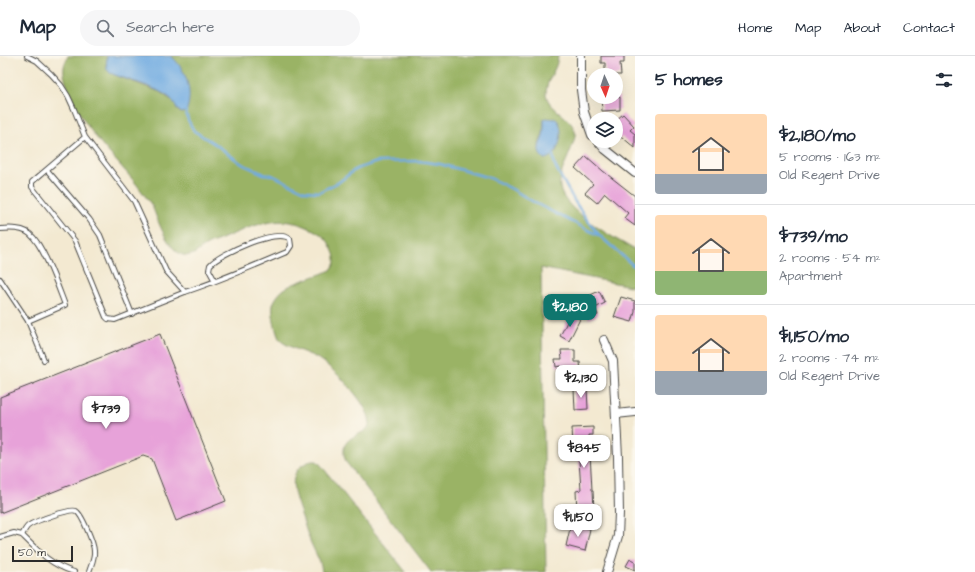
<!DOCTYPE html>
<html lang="en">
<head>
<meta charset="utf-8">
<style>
  :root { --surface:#fff; --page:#f6f6f7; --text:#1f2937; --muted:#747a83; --line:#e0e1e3; --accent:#0f766e }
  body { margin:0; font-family:"Architects Daughter",sans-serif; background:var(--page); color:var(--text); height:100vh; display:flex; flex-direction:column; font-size:15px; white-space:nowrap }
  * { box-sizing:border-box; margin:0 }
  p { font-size:13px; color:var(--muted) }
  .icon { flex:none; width:22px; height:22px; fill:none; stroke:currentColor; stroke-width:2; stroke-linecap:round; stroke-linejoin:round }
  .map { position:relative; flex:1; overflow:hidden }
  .sheet { display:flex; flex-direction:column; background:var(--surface); width:340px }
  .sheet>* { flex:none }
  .needle { width:26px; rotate:177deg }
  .tools { position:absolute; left:587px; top:12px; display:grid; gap:8px }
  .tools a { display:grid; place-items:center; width:36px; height:36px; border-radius:50%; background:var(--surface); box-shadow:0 4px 16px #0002; font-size:20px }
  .scale { position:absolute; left:12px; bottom:10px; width:61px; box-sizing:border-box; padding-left:4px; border:2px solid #2b2b2b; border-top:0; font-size:11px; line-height:14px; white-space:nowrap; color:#2b2b2b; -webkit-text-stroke:3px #fbf7ec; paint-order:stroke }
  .price { position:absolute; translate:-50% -34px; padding:0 9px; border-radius:8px; background:#fff; color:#222; font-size:13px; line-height:26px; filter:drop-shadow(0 1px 2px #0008) }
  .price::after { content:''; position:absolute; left:50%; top:24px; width:12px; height:9px; margin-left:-6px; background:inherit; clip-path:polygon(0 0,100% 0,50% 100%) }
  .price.selected { background:var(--accent); color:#fff }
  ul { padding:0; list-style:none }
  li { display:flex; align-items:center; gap:12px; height:100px; padding:0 20px }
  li+li { border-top:1px solid var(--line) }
  li span { display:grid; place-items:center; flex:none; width:112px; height:80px; border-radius:4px; color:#555 }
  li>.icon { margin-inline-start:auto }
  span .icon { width:48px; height:48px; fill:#fffc; stroke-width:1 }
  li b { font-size:17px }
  h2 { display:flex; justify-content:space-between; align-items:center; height:48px; padding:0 20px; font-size:17px }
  header { display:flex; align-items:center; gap:24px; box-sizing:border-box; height:56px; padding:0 20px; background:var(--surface); border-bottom:1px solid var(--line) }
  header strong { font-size:19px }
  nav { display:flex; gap:22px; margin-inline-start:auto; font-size:14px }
  .search { width:280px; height:36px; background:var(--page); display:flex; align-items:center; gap:10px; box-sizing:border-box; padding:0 14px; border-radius:22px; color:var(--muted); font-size:15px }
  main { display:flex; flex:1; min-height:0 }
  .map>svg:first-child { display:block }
  .forest { fill:#9ab365; stroke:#626f48; fill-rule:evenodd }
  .water { fill:#71abe1; stroke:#4e6b86 }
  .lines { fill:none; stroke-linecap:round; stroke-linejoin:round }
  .stream { stroke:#71abe1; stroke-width:2.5 }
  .building { fill:#e7a2d9 }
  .service-casing { stroke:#494844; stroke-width:6 }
  .minor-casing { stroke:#494844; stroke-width:10 }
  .service { stroke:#fff; stroke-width:4 }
  .minor { stroke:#fff; stroke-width:8 }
</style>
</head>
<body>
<header>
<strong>Map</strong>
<div class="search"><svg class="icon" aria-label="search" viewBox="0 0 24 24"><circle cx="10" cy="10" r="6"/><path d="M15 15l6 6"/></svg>Search here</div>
<nav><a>Home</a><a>Map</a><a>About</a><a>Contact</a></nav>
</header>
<main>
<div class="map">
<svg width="635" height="516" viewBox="0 0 635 516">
  <rect width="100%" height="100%" fill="#fbf7ec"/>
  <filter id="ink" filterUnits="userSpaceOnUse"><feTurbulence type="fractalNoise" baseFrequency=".025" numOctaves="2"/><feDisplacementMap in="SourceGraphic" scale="8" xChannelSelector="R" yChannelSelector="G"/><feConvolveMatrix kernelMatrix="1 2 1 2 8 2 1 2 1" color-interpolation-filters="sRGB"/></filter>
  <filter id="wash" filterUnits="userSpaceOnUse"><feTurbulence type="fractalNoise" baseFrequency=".012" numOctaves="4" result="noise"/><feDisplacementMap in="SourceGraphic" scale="16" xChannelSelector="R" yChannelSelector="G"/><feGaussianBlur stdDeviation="0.9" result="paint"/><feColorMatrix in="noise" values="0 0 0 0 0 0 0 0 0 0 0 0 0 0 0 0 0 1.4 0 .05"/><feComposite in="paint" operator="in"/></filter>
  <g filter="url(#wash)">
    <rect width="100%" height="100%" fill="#f3e9d1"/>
    <g class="forest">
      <path d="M68 0H107L106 12 115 19 160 36 174 46 178 55 181 57 186 55C192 34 187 15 171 0H558C558 13 546 23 546 37 546 52 571 60 575 75 577 83 566 104 563 113 561 118 559 126 560 131 562 154 616 183 635 194V231L541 212 546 516H431L346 406C334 373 375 384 369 362 364 343 332 310 315 301 307 297 285 290 280 284 276 278 271 256 273 249 274 244 279 237 283 234 293 226 318 220 331 214 338 205 335 199 330 189 326 180 316 175 307 171 278 158 251 170 224 182 218 185 212 186 207 189 199 193 193 202 183 199 168 194 158 165 153 152 151 147 146 142 143 137 136 127 128 118 120 109 99 86 76 59 67 29 65 24 63 17 64 11 64 8 67 3 68 0ZM544 63 559 87 556 96 540 98 539 88 543 78Z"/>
      <path d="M311 405H317L320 408 406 516H322C321 505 315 497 311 487 307 479 305 469 302 461 295 441 283 414 311 405Z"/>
    </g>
    <g class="water">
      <path d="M107 0H171C186 13 194 36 186 56L181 57C176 53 175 46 170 42 153 29 129 25 110 17L106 12Z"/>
      <path d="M546 62 556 63C567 72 558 103 544 103 535 95 540 89 543 80 544 75 544 69 544 63Z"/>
    </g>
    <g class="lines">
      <g class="stream">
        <polyline points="185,53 188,64 194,75 215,88 242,108 264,118 272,119 305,135 319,136 339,126 356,113 377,106 419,105 440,108 490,122 512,133 537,148 600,180"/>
        <polyline points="553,99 555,110 575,146 586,162 600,180 635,211"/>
      </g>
    </g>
    <g id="blocks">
      <g class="building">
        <polygon points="601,0 624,0 624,7 620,7 621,19 605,19 605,7 601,7"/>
        <polygon points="601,41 620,41 620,54 602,55"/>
        <polygon points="623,58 634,70 630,74 635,78 635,92 622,81 620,83 616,79 616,64"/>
        <polygon points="586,100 603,115 635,140 635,170 624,162 628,157 605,137 597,147 585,137 593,128 575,112"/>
        <polygon points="599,235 605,247 595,252 598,259 589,263 580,244"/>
        <polygon points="621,241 635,245 635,256 632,266 614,261"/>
        <polygon points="571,258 580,263 569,285 560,280"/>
        <polygon points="160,278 226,445 176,465 152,403 143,400 0,457 0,341"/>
        <polygon points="561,294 575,294 575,306 580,306 581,316 560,316 560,310 556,311 555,303 562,303"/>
        <polygon points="587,332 588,353 575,354 574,333"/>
        <polygon points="593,371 593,379 589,379 592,434 593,434 594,455 577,456 576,435 581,434 578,389 573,390 572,372"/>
        <polygon points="571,468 590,473 585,495 566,490"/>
        <polygon points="630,503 635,505 635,514 626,510"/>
      </g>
    </g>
  </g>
  <g filter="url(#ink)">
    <use href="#blocks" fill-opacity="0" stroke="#494844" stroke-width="1"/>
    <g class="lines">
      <defs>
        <g id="service">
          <polyline points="27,0 37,5 51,18 61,29 68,40 74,53 85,81 134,145 166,215 185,236 115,264 108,263 106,261 75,185 32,131 32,126 85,81"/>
          <polyline points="47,114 89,163 100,179 132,258"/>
          <path d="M0 173C9 172 22 171 30 178 44 190 58 231 65 249L28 265"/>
          <polyline points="0,223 28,265 44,304"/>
          <path d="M185 236C219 225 253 210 287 196L291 190 290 183C277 171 220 198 210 209L209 214 215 225"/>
          <path d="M22 479C39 496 51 509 74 516"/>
          <path d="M0 481 14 477 22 479C24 476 25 473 27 471 31 466 71 452 76 455 82 458 94 488 94 495 95 502 91 509 89 516"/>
        </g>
        <g id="minor">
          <polyline points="581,0 581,34 584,56 592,79 594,81"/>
          <polyline points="598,85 605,93 635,117"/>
          <polyline points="604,284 613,305 618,401 619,457 618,480 607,516"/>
          <polyline points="616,358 635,356"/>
        </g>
      </defs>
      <use href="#service" class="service-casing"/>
      <use href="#minor" class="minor-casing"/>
      <use href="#service" class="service"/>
      <use href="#minor" class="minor"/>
    </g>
  </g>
</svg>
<div class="tools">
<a><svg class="needle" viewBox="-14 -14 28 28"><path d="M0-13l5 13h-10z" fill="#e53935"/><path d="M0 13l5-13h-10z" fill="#747a83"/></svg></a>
<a><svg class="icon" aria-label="layers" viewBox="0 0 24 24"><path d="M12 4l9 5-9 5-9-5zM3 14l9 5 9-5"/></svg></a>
</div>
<div class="scale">50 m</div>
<b class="price selected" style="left:570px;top:272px">$2,180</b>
<b class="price" style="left:581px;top:343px">$2,130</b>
<b class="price" style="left:106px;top:374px">$739</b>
<b class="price" style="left:584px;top:413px">$845</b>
<b class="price" style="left:578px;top:482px">$1,150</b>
</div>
<section class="sheet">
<h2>5 homes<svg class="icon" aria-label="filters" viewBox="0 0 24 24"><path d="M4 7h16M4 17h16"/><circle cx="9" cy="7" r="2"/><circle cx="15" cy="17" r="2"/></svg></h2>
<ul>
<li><span style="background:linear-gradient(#ffd9b3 75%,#9aa5b1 0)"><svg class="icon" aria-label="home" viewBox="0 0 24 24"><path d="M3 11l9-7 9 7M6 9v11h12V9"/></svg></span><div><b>$2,180/mo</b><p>5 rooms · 163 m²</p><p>Old Regent Drive</p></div></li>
<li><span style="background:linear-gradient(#ffd9b3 70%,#8fb573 0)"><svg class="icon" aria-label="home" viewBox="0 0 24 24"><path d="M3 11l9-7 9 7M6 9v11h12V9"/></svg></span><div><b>$739/mo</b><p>2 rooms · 54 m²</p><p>Apartment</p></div></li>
<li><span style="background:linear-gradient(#ffd9b3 70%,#9aa5b1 0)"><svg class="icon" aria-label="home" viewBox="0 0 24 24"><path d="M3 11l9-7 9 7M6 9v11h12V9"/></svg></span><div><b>$1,150/mo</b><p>2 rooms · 74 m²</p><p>Old Regent Drive</p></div></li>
</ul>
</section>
</main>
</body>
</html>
